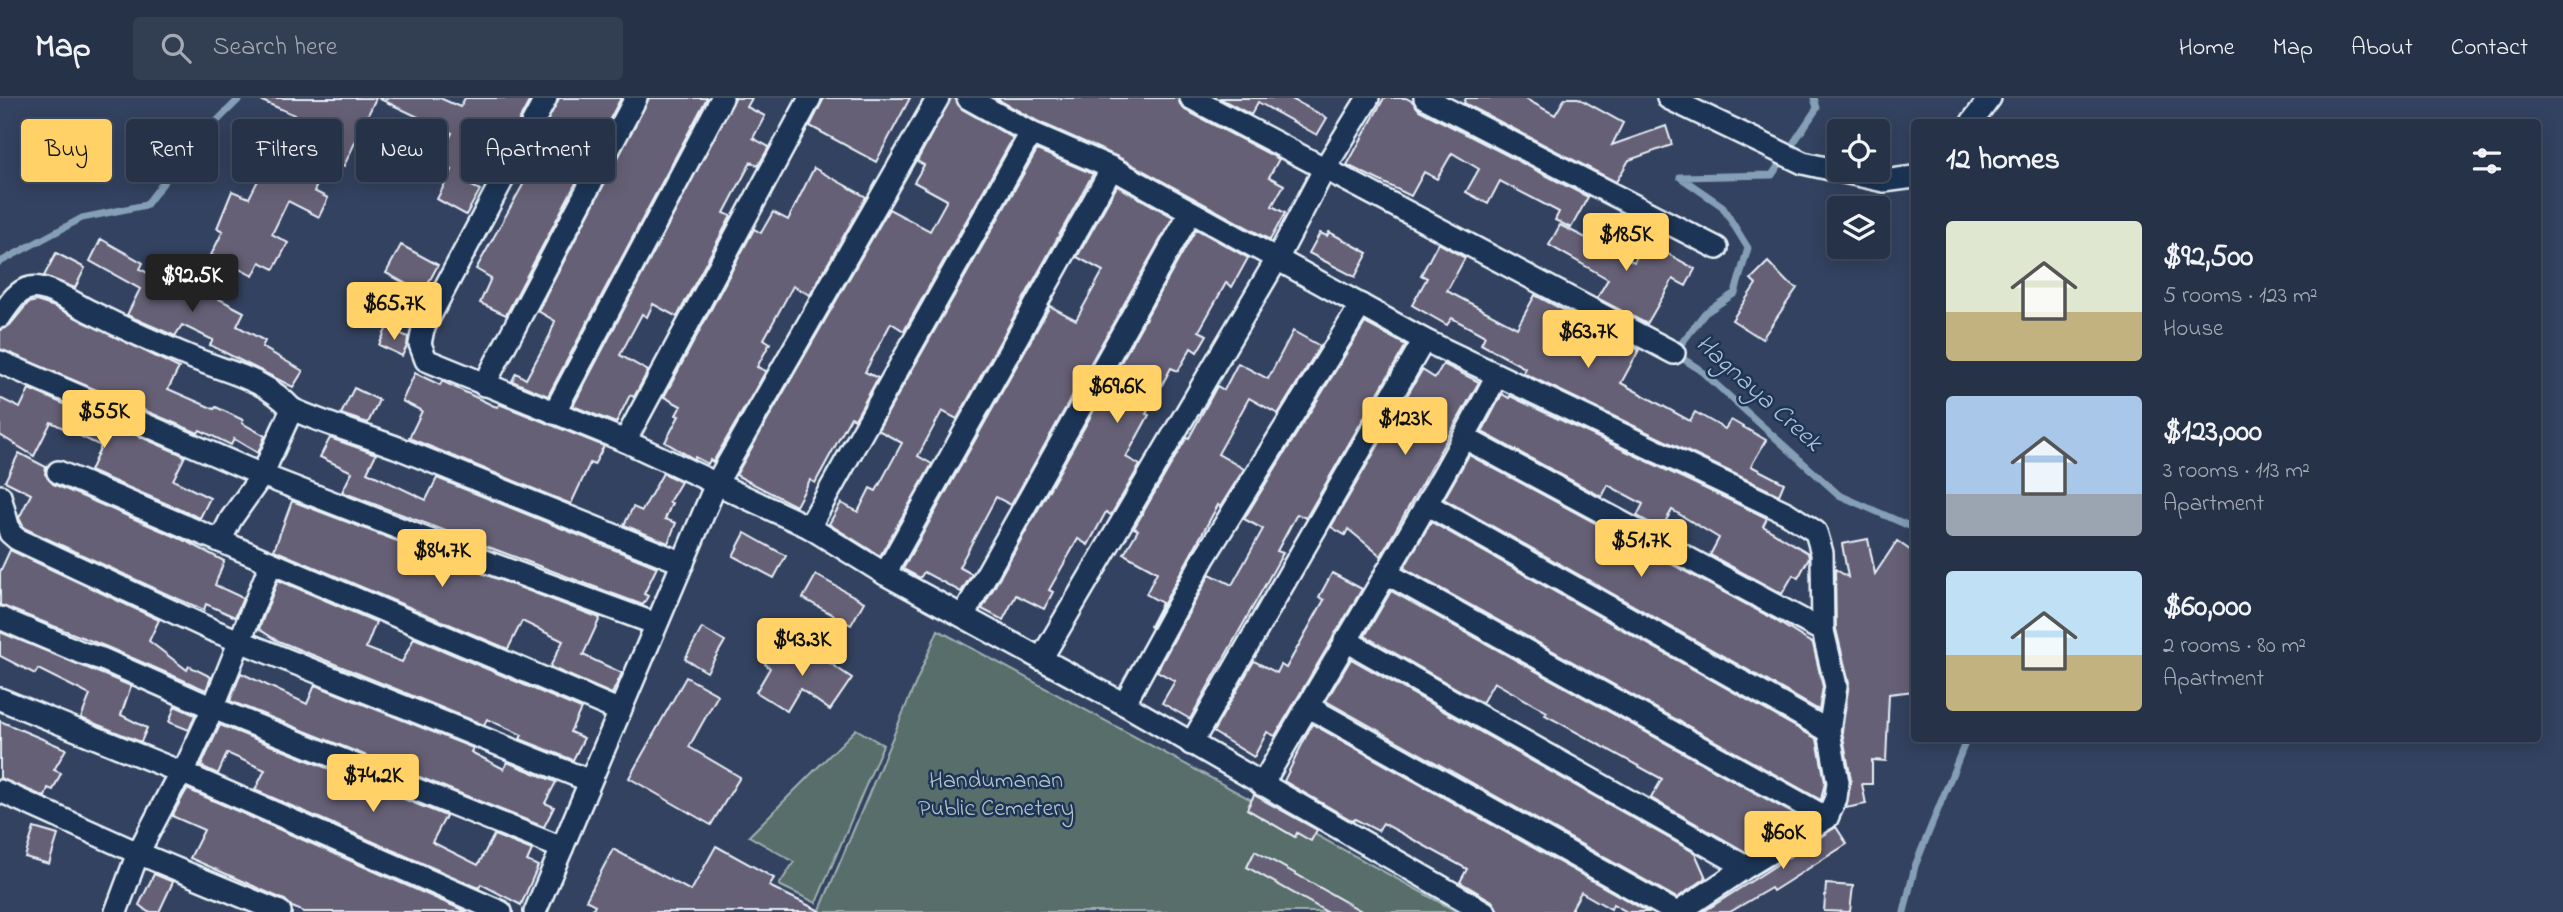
<!DOCTYPE html>
<html lang="en">
<head>
<meta charset="utf-8">
<style>
  :root { --surface:#263248; --page:#323e52; --text:#f1f3f6; --muted:#a4aab4; --line:#424d60; --accent:#ffd166 }
  body { margin:0; font-family:"Indie Flower",sans-serif; background:var(--page); color:var(--text); height:100vh; display:flex; flex-direction:column; font-size:26px; white-space:nowrap }
  * { box-sizing:border-box; margin:0 }
  p { font-size:23px; color:var(--muted) }
  .icon { flex:none; width:38px; height:38px; fill:none; stroke:currentColor; stroke-width:2; stroke-linecap:round; stroke-linejoin:round }
  .map { position:relative; flex:1; overflow:hidden }
  .side { position:absolute; left:1911px; top:21px; width:630px; height:623px; display:flex; flex-direction:column; background:var(--surface); border-radius:7px; box-shadow:0 4px 18px #0003,0 0 0 2px var(--line) }
  .side>* { flex:none }
  .top-card { position:absolute; left:21px; top:21px; width:665px; height:63px; display:flex; gap:14px }
  .controls { position:absolute; left:1827px; top:21px; display:grid; gap:14px }
  .controls a { display:grid; place-items:center; width:63px; height:63px; border-radius:7px; background:var(--surface); box-shadow:0 4px 18px #0003,0 0 0 2px var(--line); font-size:35px }
  .price { position:absolute; translate:-50% -60px; padding:0 16px; border-radius:7px; background:var(--accent); color:#111; font-size:23px; line-height:46px; filter:drop-shadow(0 2px 4px #0008) }
  .price::after { content:''; position:absolute; left:50%; top:42px; width:21px; height:16px; margin-left:-10px; background:inherit; clip-path:polygon(0 0,100% 0,50% 100%) }
  .price.current { background:#222; color:#fff }
  ul { padding:0; list-style:none }
  li { display:flex; align-items:center; gap:21px; height:175px; padding:0 35px }
  li span { display:grid; place-items:center; flex:none; width:196px; height:140px; border-radius:7px; color:#555 }
  li>.icon { margin-inline-start:auto }
  span .icon { width:84px; height:84px; fill:#fffc; stroke-width:1 }
  li b { font-size:30px }
  h2 { display:flex; justify-content:space-between; align-items:center; height:84px; padding:0 35px; font-size:30px }
  .tag { padding:0 24px; border-radius:7px; background:var(--surface); box-shadow:0 4px 18px #0003,0 0 0 2px var(--line); font-size:24px; line-height:63px }
  .tag.current { background:var(--accent); color:#111 }
  header { display:flex; align-items:center; gap:42px; box-sizing:border-box; height:98px; padding:0 35px; background:var(--surface); border-bottom:2px solid var(--line) }
  header strong { font-size:33px }
  nav { display:flex; gap:38px; margin-inline-start:auto; font-size:24px }
  .search { width:490px; height:63px; background:var(--page); display:flex; align-items:center; gap:18px; box-sizing:border-box; padding:0 24px; border-radius:7px; color:var(--muted); font-size:26px }
  .map>svg:first-child { display:block }
  .green { fill:#596e6a; stroke:#a0b0b1; stroke-width:2 }
  .lines { fill:none; stroke-linecap:round; stroke-linejoin:round }
  .stream { stroke:#849fb6; stroke-width:7 }
  .building { fill:#666176; stroke:#e8f1f8; stroke-width:2 }
  .minor-casing { stroke:#e8f1f8; stroke-width:26 }
  .minor { stroke:#1d3557; stroke-width:21 }
  .labels { text-anchor:middle; dominant-baseline:central; stroke-width:5; stroke-linejoin:round; paint-order:stroke }
  .park-label { font-size:24px; fill:#b6c3c6; stroke:#1d3557 }
  .water-label { font-size:26px; font-style:italic; fill:#aec1d2; stroke:#1d3557 }
</style>
</head>
<body>
<header>
<strong>Map</strong>
<div class="search"><svg class="icon" aria-label="search" viewBox="0 0 24 24"><circle cx="10" cy="10" r="6"/><path d="M15 15l6 6"/></svg>Search here</div>
<nav><a>Home</a><a>Map</a><a>About</a><a>Contact</a></nav>
</header>
<div class="map">
<svg width="2563" height="814" viewBox="0 0 2563 814">
  <rect width="100%" height="100%" fill="#334260"/>
  <filter id="ink" filterUnits="userSpaceOnUse"><feTurbulence type="fractalNoise" baseFrequency=".0143" numOctaves="2"/><feDisplacementMap in="SourceGraphic" scale="14" xChannelSelector="R" yChannelSelector="G"/><feConvolveMatrix kernelMatrix="1 2 1 2 8 2 1 2 1" color-interpolation-filters="sRGB"/></filter>
  <g filter="url(#ink)">
    <g class="green">
      <polygon points="938,532 1458,814 819,814"/>
      <polygon points="856,631 883,647 816,805 779,787 794,764 749,738"/>
    </g>
    <g class="lines">
      <g class="stream">
        <polyline points="1814,0 1817,10 1772,77 1680,79 1722,108 1748,150 1735,195 1705,215 1674,255 1699,271 1839,397 1914,430"/>
        <polyline points="0,164 82,120 146,107 191,49 240,0"/>
        <polyline points="1904,814 1915,768 1967,640"/>
      </g>
    </g>
    <g class="building">
      <polygon points="255,0 376,0 344,68 330,61 314,93 328,100 319,119 288,103 272,136 288,145 274,171 260,164 253,178 211,157 223,133 217,130 232,93 249,100 266,67 296,82 323,29"/>
      <polygon points="378,0 440,0 460,9 465,0 531,0 499,60 487,55 470,87 480,92 466,117 437,101 452,72 437,64 452,35"/>
      <polygon points="559,0 621,0 506,217 480,205 491,180 476,171 529,76 522,72"/>
      <polygon points="649,0 707,0 548,298 512,283 516,275 526,281 550,237 555,223 538,213"/>
      <polygon points="735,0 752,0 747,9 765,18 753,40 769,49 758,68 751,64 724,115 731,118 677,219 653,206 647,219 642,216 620,257 648,273 634,299 630,297 616,325 573,308"/>
      <polygon points="824,0 910,0 876,64 810,28"/>
      <polygon points="951,0 955,0 962,11 1013,40 904,233 891,225 865,274 878,280 855,321 851,319 815,385 810,382 796,408 736,377 889,111 930,133 947,102 914,84 924,67 917,63"/>
      <polygon points="995,0 1178,0 1180,6 1185,12 1279,61 1269,79 1284,87 1272,108 1285,115 1270,142 1118,59 1037,23"/>
      <polygon points="1219,0 1290,0 1327,20 1317,37 1258,4 1251,17"/>
      <polygon points="1384,0 1406,0 1413,4 1419,12 1588,99 1571,130 1555,122 1559,114 1500,83 1488,106 1466,94 1479,71 1452,55 1437,81 1424,74 1411,98 1347,67"/>
      <polygon points="1466,0 1524,0 1555,17 1565,0 1578,0 1623,25 1612,47 1666,28 1672,47 1629,62 1616,84 1464,5"/>
      <polygon points="1037,52 1093,76 957,321 942,313 918,358 932,366 880,458 829,426 841,405 858,414 870,390 876,393 902,345 878,332"/>
      <polygon points="814,70 866,99 810,197 793,188 764,241 770,245 757,269 766,273 713,364 710,362 708,366 695,359 694,361 665,344 679,318 676,317 681,308 664,299 754,131 761,135 773,114 788,122"/>
      <polygon points="1117,88 1173,119 1011,407 996,399 959,469 972,476 961,494 924,474 920,480 903,471 1050,208 1076,222 1103,173 1077,159"/>
      <polygon points="1560,127 1634,164 1645,143 1695,171 1686,188 1673,181 1647,226 1597,200 1608,181 1549,147"/>
      <polygon points="1196,131 1248,160 1232,189 1226,185 1199,233 1207,237 1197,254 1191,250 1178,273 1171,270 1146,316 1149,317 1126,359 1140,367 1111,417 1106,414 1088,447 1078,441 1049,492 1053,494 1044,511 1016,497 1003,522 982,511"/>
      <polygon points="1329,134 1368,155 1355,179 1309,155 1320,135 1327,138"/>
      <polygon points="101,141 143,165 140,171 173,188 177,179 244,214 237,228 265,243 262,249 303,273 293,289 210,247 213,242 182,227 175,238 127,217 140,191 90,163"/>
      <polygon points="1438,145 1465,160 1447,193 1517,230 1535,197 1639,252 1621,285 1690,323 1695,314 1725,331 1731,322 1766,342 1751,368 1784,385 1779,397 1523,275 1525,270 1481,246 1485,238 1452,220 1447,227 1412,207 1427,180 1421,177"/>
      <polygon points="401,147 438,167 423,195 386,175"/>
      <polygon points="56,155 85,170 75,190 44,178"/>
      <polygon points="1768,164 1787,184 1797,190 1762,241 1732,222 1756,186 1751,181"/>
      <polygon points="36,203 55,209 179,270 168,291 214,311 216,309 243,322 242,325 265,338 258,355 234,341 231,347 200,332 198,335 0,251 0,232 10,227 28,205"/>
      <polygon points="1365,225 1406,247 1306,420 1297,416 1277,453 1283,455 1190,621 1162,605 1175,583 1157,573 1210,476 1232,487 1263,431 1244,421"/>
      <polygon points="387,229 408,239 407,248 402,258 379,247"/>
      <polygon points="1293,233 1320,248 1278,316 1249,300 1218,356 1244,371 1220,409 1218,407 1151,529 1150,528 1162,505 1146,496 1157,474 1124,456 1138,432 1134,430 1187,339 1189,340 1217,288 1224,292 1238,265 1268,281"/>
      <polygon points="1443,266 1479,284 1381,458 1348,431 1345,437 1331,429 1422,272 1435,280"/>
      <polygon points="415,275 440,287 442,283 494,308 498,309 499,306 604,348 594,367 590,365 571,406 409,340 422,313 402,303"/>
      <polygon points="354,290 379,302 368,325 341,316"/>
      <polygon points="29,291 185,358 173,382 210,400 200,420 90,373 101,348 51,324 34,358 0,337 0,300 20,310"/>
      <polygon points="1502,296 1509,300 1510,298 1767,420 1763,428 1808,455 1809,460 1798,480 1793,477 1782,496 1710,457 1719,440 1672,412 1661,431 1637,418 1643,406 1608,387 1602,399 1482,334"/>
      <polygon points="330,340 376,356 367,374 426,402 437,380 657,469 644,496 648,498 643,507 342,394 352,374 320,359"/>
      <polygon points="19,355 46,369 45,376 53,386 188,444 224,463 215,487 243,500 235,519 206,506 204,512 169,497 24,430 19,420 31,396 5,383"/>
      <polygon points="1469,357 1770,519 1813,546 1823,589 1819,612 1444,401"/>
      <polygon points="663,375 681,384 669,404 672,405 665,421 676,425 668,445 624,427 633,409 642,413"/>
      <polygon points="292,403 600,520 583,557 622,575 612,596 550,569 563,543 522,523 508,551 274,452"/>
      <polygon points="1431,424 1817,641 1825,684 1821,702 1404,470"/>
      <polygon points="745,435 786,458 774,480 733,458"/>
      <polygon points="1868,441 1875,476 1897,443 1914,455 1914,593 1889,596 1886,663 1872,662 1872,686 1862,686 1866,706 1846,710 1851,682 1842,633 1849,585 1836,531 1835,471 1848,479 1842,446"/>
      <polygon points="10,452 159,522 149,543 187,572 189,568 211,579 206,592 107,549 0,507 0,474"/>
      <polygon points="1332,475 1362,491 1275,638 1267,634 1254,659 1213,634 1254,563 1277,575 1281,567 1286,570 1324,502 1319,499"/>
      <polygon points="816,477 864,504 851,527 803,500"/>
      <polygon points="278,482 376,524 366,550 402,564 414,540 581,611 570,634 584,640 573,662 520,641 522,637 487,621 484,627 276,542 259,531"/>
      <polygon points="1391,493 1801,720 1746,754 1651,700 1662,681 1545,617 1547,614 1494,584 1482,605 1365,538"/>
      <polygon points="702,530 725,543 707,574 685,561"/>
      <polygon points="0,534 131,588 121,617 147,630 141,644 81,620 90,597 38,571 35,576 0,558"/>
      <polygon points="800,545 852,580 830,612 800,591 787,613 756,594 770,570 765,566 776,548 791,558"/>
      <polygon points="1351,561 1695,755 1706,780 1677,800 1326,603"/>
      <polygon points="241,575 307,606 315,587 473,650 471,654 504,671 507,664 556,684 545,705 554,709 544,729 230,603"/>
      <polygon points="686,579 718,597 689,649 740,679 711,727 629,680"/>
      <polygon points="175,608 195,617 189,632 169,624"/>
      <polygon points="0,623 66,651 54,672 61,675 53,692 48,690 45,699 0,680"/>
      <polygon points="1312,626 1648,814 1627,814 1613,806 1611,811 1581,794 1570,814 1498,813 1492,803 1460,784 1467,771 1383,725 1378,733 1355,721 1353,723 1284,683"/>
      <polygon points="220,627 446,718 432,744 478,767 494,737 532,752 527,763 538,768 521,807 481,786 479,790 255,692 265,672 227,655 218,676 201,668"/>
      <polygon points="187,691 467,814 304,814 292,809 285,802 190,760 204,732 172,718"/>
      <polygon points="1254,697 1317,732 1311,743 1297,735 1295,739 1247,711"/>
      <polygon points="1836,729 1847,746 1773,793 1771,790 1730,814 1703,814"/>
      <polygon points="34,730 58,737 49,766 25,759"/>
      <polygon points="716,748 774,780 769,788 822,814 591,814 595,807 586,802 613,751 691,793"/>
      <polygon points="1255,753 1363,814 1327,814 1247,769"/>
      <polygon points="154,776 173,784 159,814 148,814 139,807"/>
      <polygon points="1826,786 1853,788 1850,814 1824,813"/>
    </g>
    <g class="lines">
      <defs>
        <g id="minor">
          <polyline points="546,0 423,231 420,246 426,262 625,343 809,429 885,476 1124,606 1485,814"/>
          <polyline points="968,0 1031,35 1112,70 1424,242 1787,415 1816,434 1822,455 1823,533 1836,588 1829,633 1838,684 1836,700 1827,720 1746,769 1679,814"/>
          <polyline points="1191,0 1674,255"/>
          <polyline points="1425,0 1717,150"/>
          <polyline points="1668,0 1803,65 1884,83 1914,79"/>
          <polyline points="1972,24 1990,0"/>
          <path d="M0 219C8 208 16 193 30 190 46 186 75 206 89 213 123 230 158 246 193 260 229 275 264 280 292 311L262 377 231 421 220 443 620 613"/>
          <polyline points="0,264 262,377 465,456 656,526"/>
          <polyline points="484,287 636,0"/>
          <path d="M292 311C327 327 362 336 398 350L683 465"/>
          <polyline points="554,315 722,0"/>
          <polyline points="1465,340 1823,533"/>
          <polyline points="625,343 810,0"/>
          <polyline points="58,374 220,443"/>
          <polyline points="0,398 10,435 17,441 212,532 590,683"/>
          <polyline points="1428,407 1829,633"/>
          <polyline points="809,429 1031,35"/>
          <polyline points="1386,475 1827,720"/>
          <polyline points="885,476 1112,70"/>
          <polyline points="963,518 1190,115"/>
          <polyline points="0,520 82,555 102,561 213,610 562,750"/>
          <polyline points="1345,542 1746,769"/>
          <polyline points="1041,561 1277,161 1325,70 1368,0"/>
          <polyline points="0,601 183,675 501,814"/>
          <polyline points="1124,606 1204,460 1361,207"/>
          <polyline points="1307,608 1675,814"/>
          <polyline points="1191,646 1424,242"/>
          <path d="M1262 687C1340 550 1425 417 1497 277"/>
          <polyline points="0,693 138,755 280,814"/>
          <polyline points="116,814 138,755 173,688 183,675 213,610 271,465"/>
          <polyline points="535,814 716,386 938,0"/>
        </g>
      </defs>
      <use href="#minor" class="minor-casing"/>
      <use href="#minor" class="minor"/>
    </g>
  </g>
  <g class="labels">
    <g class="park-label">
      <text x="996" y="683">Handumanan<tspan x="996" dy="28">Public Cemetery</tspan></text>
    </g>
    <g class="water-label">
      <text transform="translate(1758 296) rotate(42)">Hagnaya Creek</text>
    </g>
  </g>
</svg>
<div class="controls">
<a><svg class="icon" aria-label="locate" viewBox="0 0 24 24"><circle cx="12" cy="12" r="6"/><path d="M12 2v4M12 18v4M2 12h4M18 12h4"/></svg></a>
<a><svg class="icon" aria-label="layers" viewBox="0 0 24 24"><path d="M12 4l9 5-9 5-9-5zM3 14l9 5 9-5"/></svg></a>
</div>
<b class="price" style="left:1626px;top:175px">$185K</b>
<b class="price current" style="left:192px;top:216px">$92.5K</b>
<b class="price" style="left:394px;top:244px">$65.7K</b>
<b class="price" style="left:1588px;top:272px">$63.7K</b>
<b class="price" style="left:1117px;top:327px">$69.6K</b>
<b class="price" style="left:104px;top:352px">$55K</b>
<b class="price" style="left:1405px;top:359px">$123K</b>
<b class="price" style="left:1641px;top:481px">$51.7K</b>
<b class="price" style="left:442px;top:491px">$84.7K</b>
<b class="price" style="left:802px;top:580px">$43.3K</b>
<b class="price" style="left:373px;top:716px">$74.2K</b>
<b class="price" style="left:1783px;top:773px">$60K</b>
<div class="top-card">
<a class="tag current">Buy</a>
<a class="tag">Rent</a>
<a class="tag">Filters</a>
<a class="tag">New</a>
<a class="tag">Apartment</a>
</div>
<section class="side">
<h2>12 homes<svg class="icon" aria-label="filters" viewBox="0 0 24 24"><path d="M4 7h16M4 17h16"/><circle cx="9" cy="7" r="2"/><circle cx="15" cy="17" r="2"/></svg></h2>
<ul>
<li><span style="background:linear-gradient(#dfe7d0 65%,#c2b280 0)"><svg class="icon" aria-label="home" viewBox="0 0 24 24"><path d="M3 11l9-7 9 7M6 9v11h12V9"/></svg></span><div><b>$92,500</b><p>5 rooms · 123 m²</p><p>House</p></div></li>
<li><span style="background:linear-gradient(#a9c7e8 70%,#9aa5b1 0)"><svg class="icon" aria-label="home" viewBox="0 0 24 24"><path d="M3 11l9-7 9 7M6 9v11h12V9"/></svg></span><div><b>$123,000</b><p>3 rooms · 113 m²</p><p>Apartment</p></div></li>
<li><span style="background:linear-gradient(#bfe0f5 60%,#c2b280 0)"><svg class="icon" aria-label="home" viewBox="0 0 24 24"><path d="M3 11l9-7 9 7M6 9v11h12V9"/></svg></span><div><b>$60,000</b><p>2 rooms · 80 m²</p><p>Apartment</p></div></li>
</ul>
</section>
</div>
</body>
</html>
